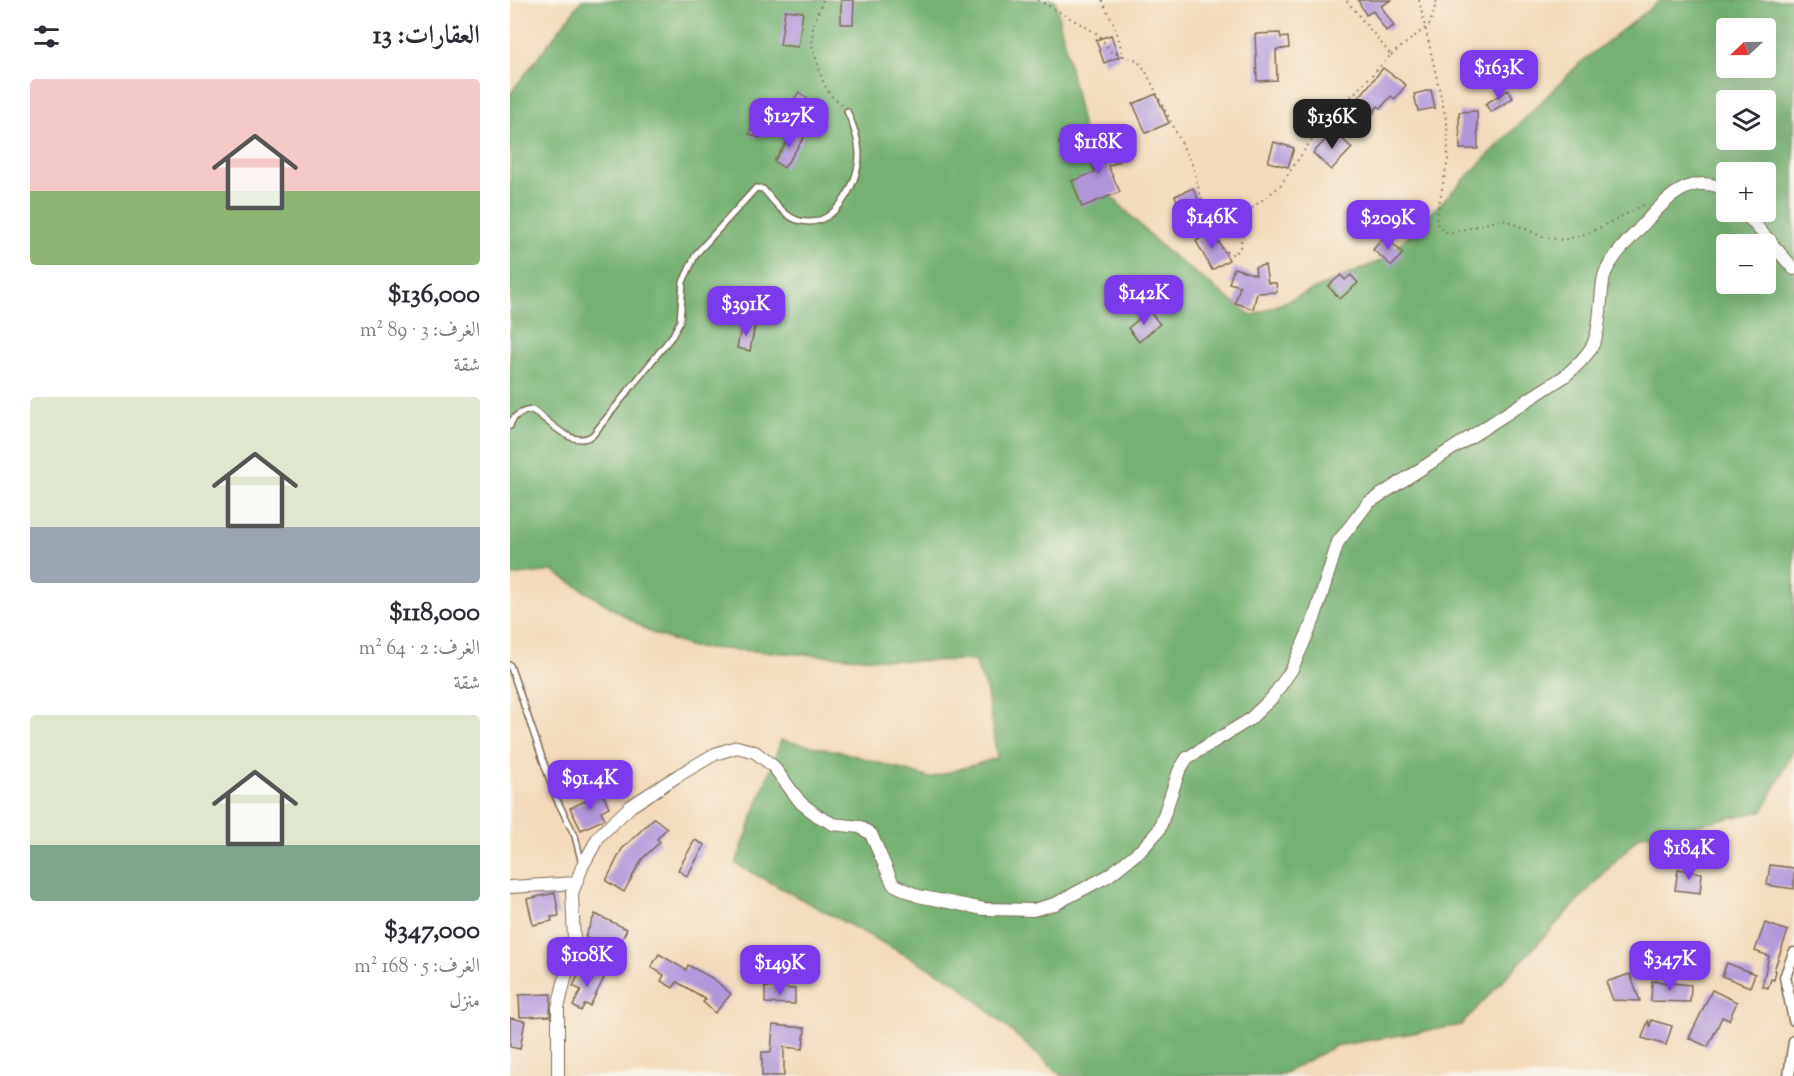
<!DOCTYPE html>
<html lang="ar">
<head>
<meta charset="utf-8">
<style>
  :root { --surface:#fff; --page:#f7f7f7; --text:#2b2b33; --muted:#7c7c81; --accent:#7c3aed }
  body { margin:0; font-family:"Sorts Mill Goudy",Amiri,serif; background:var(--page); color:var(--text); direction:rtl; height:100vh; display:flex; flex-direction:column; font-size:22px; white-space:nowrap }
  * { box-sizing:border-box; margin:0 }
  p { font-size:20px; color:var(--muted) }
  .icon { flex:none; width:33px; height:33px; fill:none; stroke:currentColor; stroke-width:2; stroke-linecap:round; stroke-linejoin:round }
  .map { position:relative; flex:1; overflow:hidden; direction:ltr }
  .details { display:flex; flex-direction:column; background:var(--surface); width:510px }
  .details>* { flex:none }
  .needle { width:39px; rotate:248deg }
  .tools { position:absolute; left:1206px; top:18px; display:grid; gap:12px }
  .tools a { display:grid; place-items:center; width:60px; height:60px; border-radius:6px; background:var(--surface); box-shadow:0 6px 24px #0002; font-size:30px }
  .price { position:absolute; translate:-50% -51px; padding:0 14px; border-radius:12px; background:var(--accent); color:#fff; font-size:20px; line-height:39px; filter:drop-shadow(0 2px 3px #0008) }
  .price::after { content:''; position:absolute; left:50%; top:36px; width:18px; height:14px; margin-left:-9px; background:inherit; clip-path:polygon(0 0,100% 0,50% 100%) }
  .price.on { background:#222; color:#fff }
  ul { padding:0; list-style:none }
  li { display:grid; align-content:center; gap:12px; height:318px; padding:0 30px }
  li span { display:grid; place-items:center; height:186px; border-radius:6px; color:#555 }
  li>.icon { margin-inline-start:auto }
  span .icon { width:108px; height:108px; fill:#fffc; stroke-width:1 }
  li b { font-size:26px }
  h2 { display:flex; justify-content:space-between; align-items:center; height:72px; padding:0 30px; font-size:26px }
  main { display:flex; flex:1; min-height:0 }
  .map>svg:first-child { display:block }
  .forest { fill:#75b172; stroke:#586e48; stroke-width:1.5; fill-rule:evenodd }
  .building { fill:#b096da }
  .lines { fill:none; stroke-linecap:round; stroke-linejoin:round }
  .service-casing { stroke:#7b6855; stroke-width:8 }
  .minor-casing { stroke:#7b6855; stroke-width:13 }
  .tertiary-casing { stroke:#7b6855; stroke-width:14 }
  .path { stroke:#7b6855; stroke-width:2; stroke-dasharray:1.5 4.5; stroke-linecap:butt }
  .service { stroke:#fff; stroke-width:5 }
  .minor { stroke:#fff; stroke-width:10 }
  .tertiary { stroke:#fff; stroke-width:12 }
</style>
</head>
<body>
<main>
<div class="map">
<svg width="1284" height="1076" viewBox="0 0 1284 1076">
  <rect width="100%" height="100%" fill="#f7f3e8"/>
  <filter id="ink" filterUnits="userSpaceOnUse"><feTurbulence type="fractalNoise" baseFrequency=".0167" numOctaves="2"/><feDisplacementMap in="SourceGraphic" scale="12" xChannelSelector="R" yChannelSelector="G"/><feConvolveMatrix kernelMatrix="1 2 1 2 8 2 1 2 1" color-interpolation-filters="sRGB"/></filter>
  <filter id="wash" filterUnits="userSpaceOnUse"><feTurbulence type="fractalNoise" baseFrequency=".008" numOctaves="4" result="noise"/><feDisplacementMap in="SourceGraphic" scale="24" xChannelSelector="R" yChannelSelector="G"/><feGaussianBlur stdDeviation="1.35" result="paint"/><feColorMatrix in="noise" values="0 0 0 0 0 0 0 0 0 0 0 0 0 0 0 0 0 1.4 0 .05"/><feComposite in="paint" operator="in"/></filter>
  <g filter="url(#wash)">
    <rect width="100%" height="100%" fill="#f2daba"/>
    <path class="forest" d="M72 0H545L584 179 655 250 742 316 875 259 1070 63 1151 0H1284V749L1253 811 1129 836 951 1025 825 1046 769 1076H552L446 982 226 864 271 740 332 752 420 778 487 758 477 692 464 660 401 661 182 647 142 633 43 571 0 576V94ZM1216 28H1256V68H1216ZM1216 100H1256V140H1216ZM1216 172H1256V212H1216ZM1216 244H1256V284H1216Z"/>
    <g id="blocks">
      <g class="building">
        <polygon points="331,0 344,0 343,24 331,24"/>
        <polygon points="848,0 881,0 871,6 884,26 876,31 863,11 856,15"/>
        <polygon points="275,10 293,12 288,47 270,45"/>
        <polygon points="770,33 771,38 778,37 779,48 766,50 767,80 747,81 745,34"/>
        <polygon points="601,35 609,57 594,63 586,40"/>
        <polygon points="873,68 896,85 885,99 881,96 871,108 868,106 851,130 833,117"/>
        <polygon points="921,90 925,108 908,111 904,94"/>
        <polygon points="998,90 1003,98 981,112 975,104"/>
        <polygon points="289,92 310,109 302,119 282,102"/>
        <polygon points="646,94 659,123 636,133 623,104"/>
        <polygon points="967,111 968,149 950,149 949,112"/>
        <polygon points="248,114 258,118 249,138 239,134"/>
        <polygon points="559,129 568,155 555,160 549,142 554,140 551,132"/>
        <polygon points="285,130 295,136 274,168 264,161"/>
        <polygon points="824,131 842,148 821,170 803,153"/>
        <polygon points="601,139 610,161 598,166 610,192 572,207 562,181 585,172 576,148"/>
        <polygon points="764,142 784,148 778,167 758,162"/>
        <polygon points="683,188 690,203 672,212 665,196"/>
        <polygon points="703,231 719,260 702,270 686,241"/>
        <polygon points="874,236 893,253 882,266 863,250"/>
        <polygon points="755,265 758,283 766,283 767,292 747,293 743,309 725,303 730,286 719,283 724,268 746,275 745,267"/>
        <polygon points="831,275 835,280 841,275 848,283 830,299 818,286"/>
        <polygon points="639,311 650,324 629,342 618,328"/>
        <polygon points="232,323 245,325 240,351 227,348"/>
        <polygon points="92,793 99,807 91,811 95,819 71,830 60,808"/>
        <polygon points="144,818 157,828 147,839 150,842 132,859 114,892 96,881 112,849"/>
        <polygon points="185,840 195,845 177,876 168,870"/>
        <polygon points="1260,865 1284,868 1284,889 1257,885"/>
        <polygon points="1168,869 1192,873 1190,893 1165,890"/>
        <polygon points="45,893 49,916 41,917 42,921 23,925 17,899"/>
        <polygon points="85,914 117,929 106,951 75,937"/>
        <polygon points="1255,923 1278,931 1264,970 1266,971 1264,980 1261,979 1258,988 1252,986 1259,956 1245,951"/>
        <polygon points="149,954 176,970 178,965 204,979 221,994 205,1013 193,1002 196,999 167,982 163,988 151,981 154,975 141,967"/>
        <polygon points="1217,963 1245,974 1240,987 1212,976"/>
        <polygon points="73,967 94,978 80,1006 75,1004 71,1011 63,1006 71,990 63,986"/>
        <polygon points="1120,974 1130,1001 1103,1000 1096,982"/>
        <polygon points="1142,981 1181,985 1180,1002 1141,1001"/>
        <polygon points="255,987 285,989 285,1004 255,1003"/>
        <polygon points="1202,990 1227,1002 1219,1020 1212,1017 1198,1047 1179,1038"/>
        <polygon points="41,994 40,1016 10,1017 9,995"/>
        <polygon points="0,1018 15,1021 10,1049 0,1047"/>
        <polygon points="1141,1020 1162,1026 1156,1045 1132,1038 1138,1021 1140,1027"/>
        <polygon points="263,1025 295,1028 293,1049 274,1047 274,1076 252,1076 252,1052 261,1052"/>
      </g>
    </g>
  </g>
  <g filter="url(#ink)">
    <use href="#blocks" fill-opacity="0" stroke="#7b6855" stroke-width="1.5"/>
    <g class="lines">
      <defs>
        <g id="service">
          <path d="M0 426C2 416 12 411 22 410 40 420 61 450 83 435L163 335 170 321 173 282 186 254 246 188 253 189C262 199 273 215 287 220 323 232 348 185 349 156 349 140 343 125 337 111"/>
          <polyline points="0,665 46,798 65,836 72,864"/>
        </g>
        <g id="minor">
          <polyline points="1284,953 1275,977 1284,1020"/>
          <polyline points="1279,1076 1284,1041"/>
        </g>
        <g id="tertiary">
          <polyline points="1234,212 1284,269"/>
          <polyline points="0,887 66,883"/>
          <path d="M48 1076V1008L64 941 62 893 73 865 89 836 121 806 169 775 205 754 227 747 245 752 263 766 291 803 308 816 323 824 350 827 361 834 383 884 408 896 474 909 523 910 545 904 598 876 632 849 649 830 669 771 677 758 739 720 762 698 782 669 804 619 828 542 858 503 1055 376C1087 348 1087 342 1091 301 1092 292 1092 281 1095 273 1103 256 1116 243 1129 229 1153 203 1178 170 1216 190"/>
        </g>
      </defs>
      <use href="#service" class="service-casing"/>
      <use href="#minor" class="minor-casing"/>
      <use href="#tertiary" class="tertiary-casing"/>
      <g class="path">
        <polyline points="313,0 303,25 302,46 314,84 321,96 332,104"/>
        <polyline points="528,0 588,34 601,52 613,56 606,29 592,0"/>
        <path d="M909 0 937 123 938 159 926 219C928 228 932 231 941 233L993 219 1033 237 1053 240 1079 233 1135 204"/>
        <polyline points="881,55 920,24 927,0"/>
        <polyline points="613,56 627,60 635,70 683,166 698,225 711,248 720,254 725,254 730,248 735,220 742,208 770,186 807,132 881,55 836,0"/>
      </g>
      <use href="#service" class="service"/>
      <use href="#minor" class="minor"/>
      <use href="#tertiary" class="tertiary"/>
    </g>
  </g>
</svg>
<div class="tools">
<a><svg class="needle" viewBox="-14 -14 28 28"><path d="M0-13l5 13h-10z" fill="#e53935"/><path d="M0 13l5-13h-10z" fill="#7c7c81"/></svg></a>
<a><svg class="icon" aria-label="layers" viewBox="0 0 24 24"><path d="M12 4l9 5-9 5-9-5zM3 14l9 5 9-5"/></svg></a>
<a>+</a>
<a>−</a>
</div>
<b class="price" style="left:989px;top:101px">$163K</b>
<b class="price" style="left:279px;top:149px">$127K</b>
<b class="price on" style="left:822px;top:150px">$136K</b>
<b class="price" style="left:588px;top:175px">$118K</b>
<b class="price" style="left:702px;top:250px">$146K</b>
<b class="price" style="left:878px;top:251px">$209K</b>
<b class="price" style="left:634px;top:326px">$142K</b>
<b class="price" style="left:236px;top:337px">$391K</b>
<b class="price" style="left:80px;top:811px">$91.4K</b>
<b class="price" style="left:1179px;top:881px">$184K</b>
<b class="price" style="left:77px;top:988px">$108K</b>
<b class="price" style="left:1160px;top:992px">$347K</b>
<b class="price" style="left:270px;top:996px">$149K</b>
</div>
<section class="details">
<h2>العقارات: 13<svg class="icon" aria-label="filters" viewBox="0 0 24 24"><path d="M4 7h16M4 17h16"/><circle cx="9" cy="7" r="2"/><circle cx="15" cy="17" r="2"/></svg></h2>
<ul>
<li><span style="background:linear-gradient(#f6c9c9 60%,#8fb573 0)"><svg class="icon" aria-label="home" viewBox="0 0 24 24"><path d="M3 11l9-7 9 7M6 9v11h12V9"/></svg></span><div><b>$136,000</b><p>الغرف: 3 · 89 m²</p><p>شقة</p></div></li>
<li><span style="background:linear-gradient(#dfe7d0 70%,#9aa5b1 0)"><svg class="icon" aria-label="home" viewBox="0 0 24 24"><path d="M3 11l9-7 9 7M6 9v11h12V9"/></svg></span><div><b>$118,000</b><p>الغرف: 2 · 64 m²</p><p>شقة</p></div></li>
<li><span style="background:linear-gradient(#dfe7d0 70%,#7fa58c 0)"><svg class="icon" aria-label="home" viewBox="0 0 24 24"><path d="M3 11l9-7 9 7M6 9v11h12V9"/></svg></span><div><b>$347,000</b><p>الغرف: 5 · 168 m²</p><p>منزل</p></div></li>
</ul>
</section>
</main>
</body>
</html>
